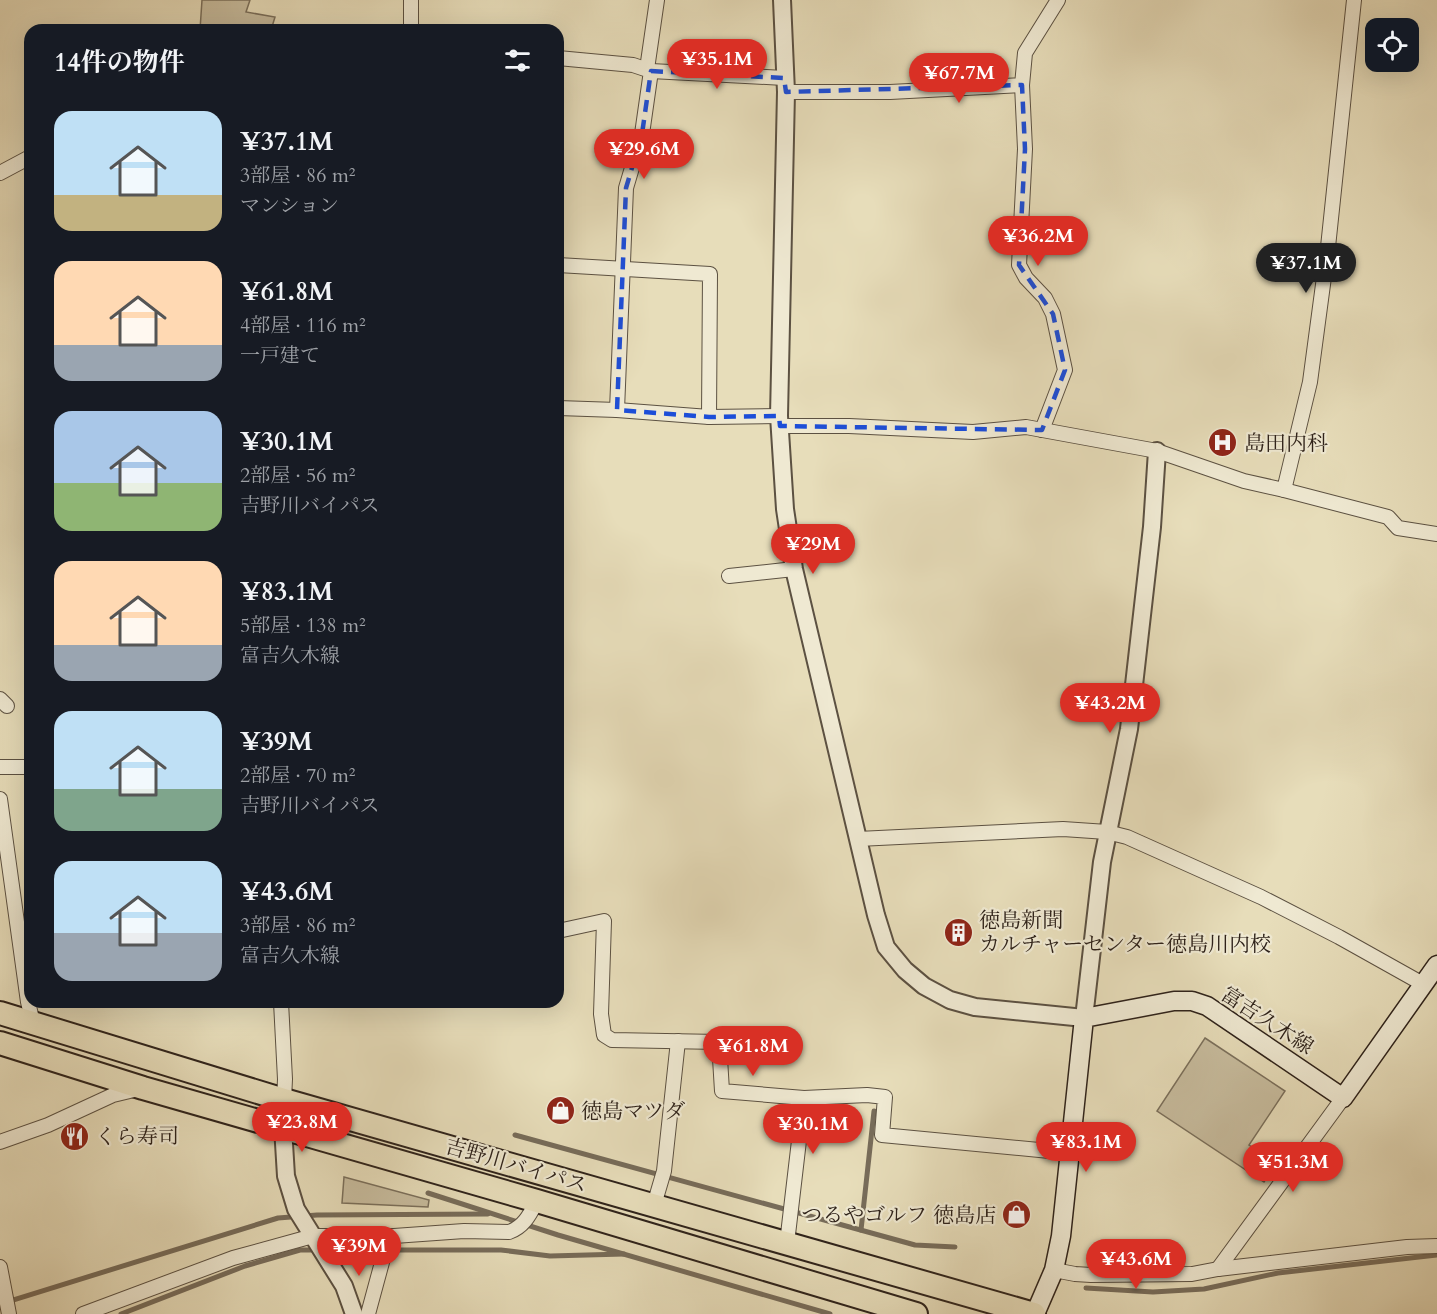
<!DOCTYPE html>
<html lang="ja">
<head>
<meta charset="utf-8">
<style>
  :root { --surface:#171b24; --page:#20242c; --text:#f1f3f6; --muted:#9ea1a6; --accent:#d93025 }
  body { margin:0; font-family:Cardo,"Noto Serif JP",serif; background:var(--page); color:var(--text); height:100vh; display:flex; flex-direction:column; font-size:22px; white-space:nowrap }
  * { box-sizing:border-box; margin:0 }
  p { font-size:20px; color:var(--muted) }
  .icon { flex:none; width:33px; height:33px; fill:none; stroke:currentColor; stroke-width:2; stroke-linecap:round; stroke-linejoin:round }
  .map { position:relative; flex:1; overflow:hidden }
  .details { position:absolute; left:24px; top:24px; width:540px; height:984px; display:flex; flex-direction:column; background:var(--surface); border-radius:18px; box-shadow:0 6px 24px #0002 }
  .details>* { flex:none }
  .controls { position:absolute; left:1365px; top:18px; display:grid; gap:12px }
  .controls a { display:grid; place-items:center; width:54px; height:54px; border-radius:12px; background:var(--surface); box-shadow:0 6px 24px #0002; font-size:30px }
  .price { position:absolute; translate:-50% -51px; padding:0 14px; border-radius:21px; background:var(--accent); color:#fff; font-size:20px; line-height:39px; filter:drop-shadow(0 2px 3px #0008) }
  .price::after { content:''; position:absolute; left:50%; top:36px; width:18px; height:14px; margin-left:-9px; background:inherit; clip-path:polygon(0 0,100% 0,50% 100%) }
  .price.active { background:#222; color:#fff }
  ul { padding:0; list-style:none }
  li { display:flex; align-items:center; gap:18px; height:150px; padding:0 30px }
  li span { display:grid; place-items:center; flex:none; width:168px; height:120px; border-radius:18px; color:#555 }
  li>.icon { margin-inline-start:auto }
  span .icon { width:72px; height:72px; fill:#fffc; stroke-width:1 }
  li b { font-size:26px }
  h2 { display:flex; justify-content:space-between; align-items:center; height:72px; padding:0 30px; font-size:26px }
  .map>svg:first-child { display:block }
  .green { fill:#c8bd9f; stroke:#7b705c; stroke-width:1.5 }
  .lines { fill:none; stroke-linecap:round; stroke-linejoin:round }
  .stream { stroke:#776c5a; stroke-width:5 }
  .minor-casing { stroke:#5c5142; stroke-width:16 }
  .tertiary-casing { stroke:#5c5142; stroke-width:20 }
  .secondary-casing { stroke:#2e221a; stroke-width:21 }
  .trunk-casing { stroke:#2e221a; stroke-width:26 }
  .minor { stroke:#efe9d2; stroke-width:14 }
  .tertiary { stroke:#efe9d2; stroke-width:16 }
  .secondary { stroke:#efe9d2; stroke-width:18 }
  .trunk { stroke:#e7ddba; stroke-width:22 }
  .marked { fill:none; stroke:#1d4ed8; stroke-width:4.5; stroke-dasharray:12 8; stroke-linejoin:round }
  .labels { text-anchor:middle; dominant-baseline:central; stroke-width:4.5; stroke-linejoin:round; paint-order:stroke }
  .poi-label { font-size:21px; fill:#2e221a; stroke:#efe9d2; text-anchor:start }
  .street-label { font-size:21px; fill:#2e221a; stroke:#efe9d2 }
</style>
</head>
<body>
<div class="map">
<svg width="1437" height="1314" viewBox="0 0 1437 1314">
  <rect width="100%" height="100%" fill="#e7ddba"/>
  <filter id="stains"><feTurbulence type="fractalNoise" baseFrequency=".00333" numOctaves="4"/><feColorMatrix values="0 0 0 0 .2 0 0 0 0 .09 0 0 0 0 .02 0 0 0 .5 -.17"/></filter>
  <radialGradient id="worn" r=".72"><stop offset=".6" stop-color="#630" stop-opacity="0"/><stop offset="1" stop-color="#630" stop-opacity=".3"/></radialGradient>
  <g class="green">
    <polygon points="202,0 250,0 246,12 275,17 271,30 200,30"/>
    <polygon points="1205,1038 1285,1091 1249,1145 1276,1163 1264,1182 1157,1111"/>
    <polygon points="344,1177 429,1200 428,1207 342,1203"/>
  </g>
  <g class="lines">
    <g class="stream">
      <polyline points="515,1135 915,1245 955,1247"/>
      <polyline points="428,1193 558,1235 830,1314"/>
      <polyline points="861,1230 874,1111"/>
      <polyline points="1086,1288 1153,1292 1204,1289 1278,1273 1437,1255"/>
      <polyline points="0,1304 278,1218 317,1215 488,1214"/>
      <polyline points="121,1314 245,1266 300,1250 501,1250 550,1256 624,1254"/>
    </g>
    <defs>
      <g id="minor">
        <polyline points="411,30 411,0"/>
        <polyline points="558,58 633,65 651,71 642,134 626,188 617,410"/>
        <polyline points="647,69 657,0"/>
        <polyline points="651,71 784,78"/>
        <polyline points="1022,85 1025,149 1019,265 1026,278 1045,298 1053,314 1065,370 1042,430"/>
        <polyline points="786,92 890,92 1022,85 1025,53 1058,0"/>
        <polyline points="0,173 30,157"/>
        <polyline points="558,265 710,274 709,417"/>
        <polyline points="558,408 617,410 709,417 779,416"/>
        <polyline points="780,426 849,426 973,432 1026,427 1157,451 1244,481 1284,490 1310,382 1328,247 1354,0"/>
        <polyline points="1284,490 1388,517 1398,528 1437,534"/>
        <polyline points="729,576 794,569"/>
        <polyline points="0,699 7,706"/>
        <polyline points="0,767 28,767 30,769"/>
        <polyline points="0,799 28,1002 33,1023"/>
        <polyline points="858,839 1063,829 1107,832 1127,837 1261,897 1339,937 1423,984"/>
        <polyline points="558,931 604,921 601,1014 604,1035 612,1040 719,1042 722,1091 804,1098 867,1095 885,1097 882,1135 1070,1153"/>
        <polyline points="281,1002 285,1079 284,1100"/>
        <polyline points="0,1142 48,1125 113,1095 138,1089"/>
        <polyline points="654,1205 664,1171 678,1041"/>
        <polyline points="787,1243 804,1098"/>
        <polyline points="0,1267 9,1314"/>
        <polyline points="1218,1269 1343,1098"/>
        <polyline points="1054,1270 1075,1274 1091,1275 1192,1274 1218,1269 1407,1247 1437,1246"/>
        <path d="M83 1314 233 1258 313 1236H394L464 1231 509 1232C524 1227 530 1214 537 1201"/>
        <polyline points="368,1314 384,1255 394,1236"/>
      </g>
      <g id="tertiary">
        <polyline points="782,0 786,92 779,416 785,509 794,569 876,915 886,947 905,970 924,986 950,1000 975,1007 1084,1018 1102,862 1129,729 1152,527 1157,451"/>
        <polyline points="284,1100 283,1127 286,1176 296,1209 344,1286 354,1314"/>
      </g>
      <polyline id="secondary" points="1035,1314 1054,1270 1061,1236 1084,1018 1174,1001 1192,1001 1207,1006 1343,1098 1437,965"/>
      <g id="trunk">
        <polyline points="0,1013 284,1100 1034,1314"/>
        <polyline points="0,1043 143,1088 537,1201 916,1314"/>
      </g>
    </defs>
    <use href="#minor" class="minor-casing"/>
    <use href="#tertiary" class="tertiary-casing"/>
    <use href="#secondary" class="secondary-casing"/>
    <use href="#trunk" class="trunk-casing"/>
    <use href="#minor" class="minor"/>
    <use href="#tertiary" class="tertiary"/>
    <use href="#secondary" class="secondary"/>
    <use href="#trunk" class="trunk"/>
  </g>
  <path class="marked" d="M651 71 784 78 786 92 1022 85 1025 149 1019 265 1053 314 1065 370 1042 430 780 426 779 416 709 417 617 410 626 188 642 134Z"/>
  <defs>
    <symbol id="hospital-disc" viewBox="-11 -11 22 22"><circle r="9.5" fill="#8f2418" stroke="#efe9d2"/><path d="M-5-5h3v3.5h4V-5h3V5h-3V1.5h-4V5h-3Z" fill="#fff"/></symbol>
    <symbol id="building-disc" viewBox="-11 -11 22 22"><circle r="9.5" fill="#8f2418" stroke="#efe9d2"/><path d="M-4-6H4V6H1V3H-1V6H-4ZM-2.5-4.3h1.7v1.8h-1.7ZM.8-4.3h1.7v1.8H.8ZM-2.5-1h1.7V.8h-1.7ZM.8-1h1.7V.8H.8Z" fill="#fff"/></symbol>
    <symbol id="shop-disc" viewBox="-11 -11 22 22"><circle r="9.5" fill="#8f2418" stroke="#efe9d2"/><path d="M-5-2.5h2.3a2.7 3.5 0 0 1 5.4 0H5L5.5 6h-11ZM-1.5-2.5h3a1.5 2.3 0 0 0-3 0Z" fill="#fff"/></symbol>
    <symbol id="restaurant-disc" viewBox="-11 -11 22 22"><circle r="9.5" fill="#8f2418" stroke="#efe9d2"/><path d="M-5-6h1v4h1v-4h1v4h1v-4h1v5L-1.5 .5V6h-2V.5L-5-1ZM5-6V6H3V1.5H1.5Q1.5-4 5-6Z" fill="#fff"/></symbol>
  </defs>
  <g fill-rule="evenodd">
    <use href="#hospital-disc" x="1206" y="426" width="33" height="33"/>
    <use href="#building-disc" x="942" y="916" width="33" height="33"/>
    <use href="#shop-disc" x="544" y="1094" width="33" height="33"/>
    <use href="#restaurant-disc" x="58" y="1120" width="33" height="33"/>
    <use href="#shop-disc" x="1000" y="1198" width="33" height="33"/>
  </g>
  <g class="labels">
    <g class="poi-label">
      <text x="1244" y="443">島田内科</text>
      <text x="979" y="920">徳島新聞<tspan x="979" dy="24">カルチャーセンター徳島川内校</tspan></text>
      <text x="581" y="1111">徳島マツダ</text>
      <text x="95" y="1136">くら寿司</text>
      <text x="996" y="1215" text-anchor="end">つるやゴルフ 徳島店</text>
    </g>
    <g class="street-label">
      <text transform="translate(1267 1021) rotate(33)">富吉久木線</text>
      <text transform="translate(516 1166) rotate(16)">吉野川バイパス</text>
    </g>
  </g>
  <rect width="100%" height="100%" filter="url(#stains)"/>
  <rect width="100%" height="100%" fill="url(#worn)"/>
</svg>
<div class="controls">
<a><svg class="icon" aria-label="locate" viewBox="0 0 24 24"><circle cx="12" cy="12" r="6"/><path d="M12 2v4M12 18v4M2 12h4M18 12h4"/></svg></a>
</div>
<b class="price" style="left:717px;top:90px">¥35.1M</b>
<b class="price" style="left:959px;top:104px">¥67.7M</b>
<b class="price" style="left:644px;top:180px">¥29.6M</b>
<b class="price" style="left:1038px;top:267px">¥36.2M</b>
<b class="price active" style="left:1306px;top:294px">¥37.1M</b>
<b class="price" style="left:813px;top:575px">¥29M</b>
<b class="price" style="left:1110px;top:734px">¥43.2M</b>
<b class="price" style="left:753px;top:1077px">¥61.8M</b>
<b class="price" style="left:302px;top:1153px">¥23.8M</b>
<b class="price" style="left:813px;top:1155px">¥30.1M</b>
<b class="price" style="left:1086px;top:1173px">¥83.1M</b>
<b class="price" style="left:1293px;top:1193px">¥51.3M</b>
<b class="price" style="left:359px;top:1277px">¥39M</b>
<b class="price" style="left:1136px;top:1290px">¥43.6M</b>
<section class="details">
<h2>14件の物件<svg class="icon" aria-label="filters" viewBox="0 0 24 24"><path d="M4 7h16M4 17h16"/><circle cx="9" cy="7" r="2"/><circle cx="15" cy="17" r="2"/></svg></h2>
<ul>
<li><span style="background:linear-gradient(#bfe0f5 70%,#c2b280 0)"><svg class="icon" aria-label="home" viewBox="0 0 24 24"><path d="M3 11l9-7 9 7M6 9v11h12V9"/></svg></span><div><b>¥37.1M</b><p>3部屋 · 86 m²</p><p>マンション</p></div></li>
<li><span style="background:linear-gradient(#ffd9b3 70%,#9aa5b1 0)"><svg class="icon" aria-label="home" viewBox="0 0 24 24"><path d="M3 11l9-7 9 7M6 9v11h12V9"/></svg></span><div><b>¥61.8M</b><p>4部屋 · 116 m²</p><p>一戸建て</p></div></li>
<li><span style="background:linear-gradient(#a9c7e8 60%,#8fb573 0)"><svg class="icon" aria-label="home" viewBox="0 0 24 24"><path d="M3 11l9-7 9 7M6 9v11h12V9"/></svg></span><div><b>¥30.1M</b><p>2部屋 · 56 m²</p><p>吉野川バイパス</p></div></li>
<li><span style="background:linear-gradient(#ffd9b3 70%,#9aa5b1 0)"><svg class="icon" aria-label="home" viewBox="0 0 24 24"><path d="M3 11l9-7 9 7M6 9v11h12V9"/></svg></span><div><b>¥83.1M</b><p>5部屋 · 138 m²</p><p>富吉久木線</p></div></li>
<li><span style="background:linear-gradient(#bfe0f5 65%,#7fa58c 0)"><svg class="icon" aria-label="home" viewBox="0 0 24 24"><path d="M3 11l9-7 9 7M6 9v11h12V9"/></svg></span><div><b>¥39M</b><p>2部屋 · 70 m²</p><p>吉野川バイパス</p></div></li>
<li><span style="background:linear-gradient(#bfe0f5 60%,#9aa5b1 0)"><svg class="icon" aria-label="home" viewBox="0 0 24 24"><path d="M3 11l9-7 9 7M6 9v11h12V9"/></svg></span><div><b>¥43.6M</b><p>3部屋 · 86 m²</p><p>富吉久木線</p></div></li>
</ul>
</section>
</div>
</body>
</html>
